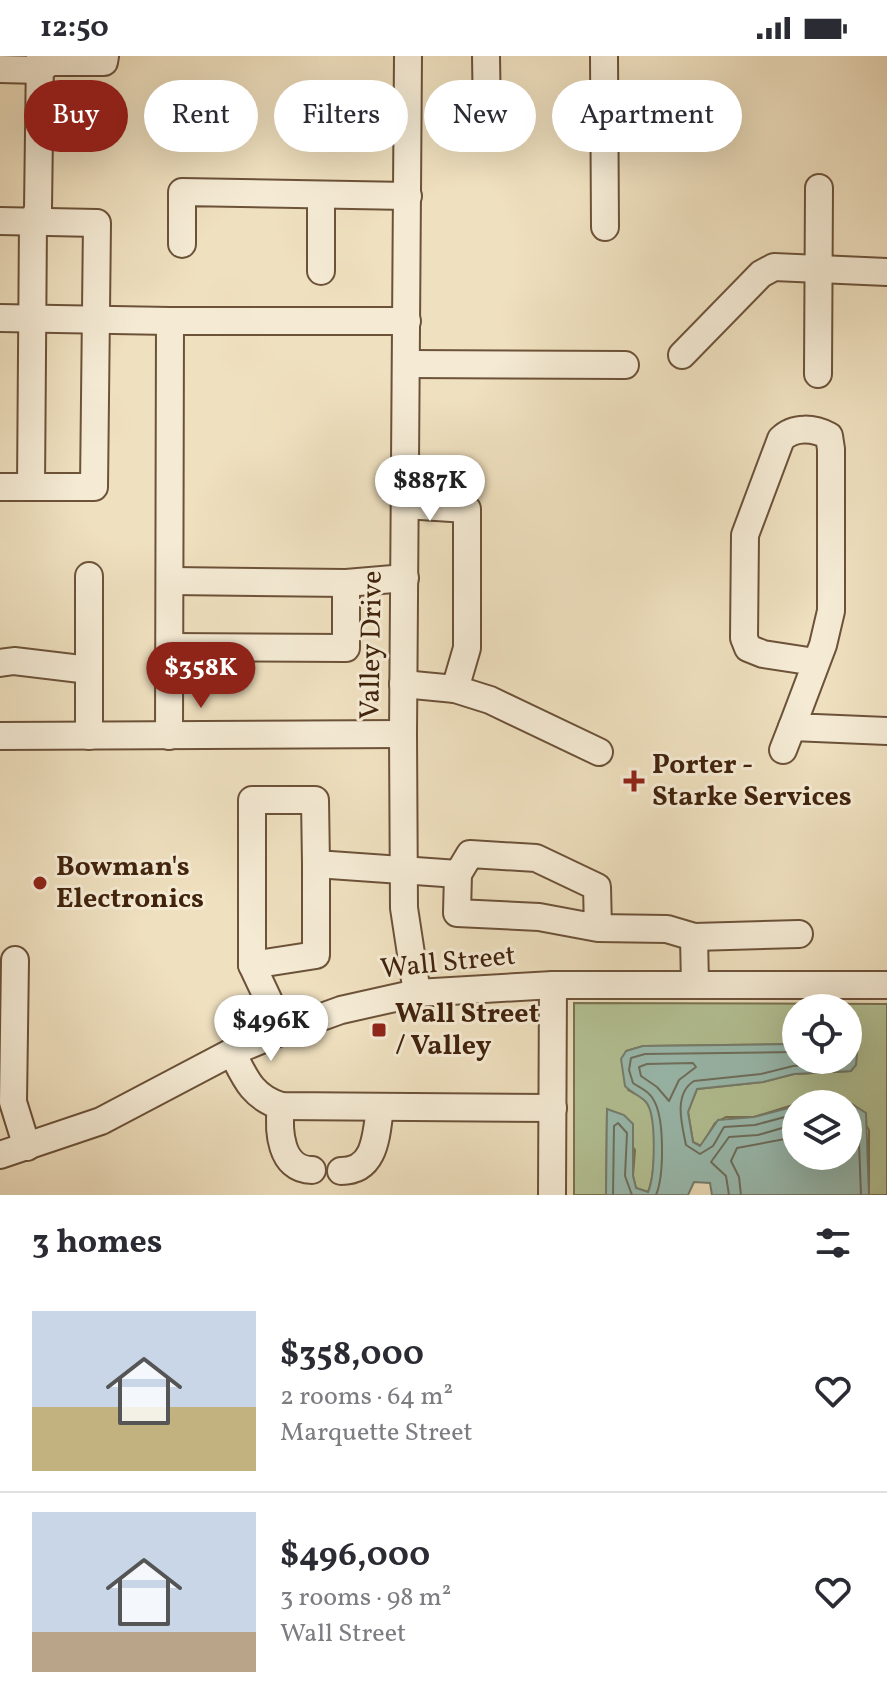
<!DOCTYPE html>
<html lang="en">
<head>
<meta charset="utf-8">
<style>
  :root { --surface:#fff; --page:#f2f2f3; --text:#2b2b33; --muted:#7c7c81; --line:#e1e1e2; --accent:#8f2418 }
  body { margin:0; font-family:Vollkorn,serif; background:var(--page); color:var(--text); height:100vh; display:flex; flex-direction:column; font-size:30px; white-space:nowrap }
  * { box-sizing:border-box; margin:0 }
  p { font-size:26px; color:var(--muted) }
  .icon { flex:none; width:44px; height:44px; fill:none; stroke:currentColor; stroke-width:2; stroke-linecap:round; stroke-linejoin:round }
  .map { position:relative; height:1139px; overflow:hidden }
  .drawer { display:flex; flex-direction:column; background:var(--surface); flex:1 }
  .drawer>* { flex:none }
  .guide { position:absolute; left:24px; top:24px; width:840px; height:72px; display:flex; gap:16px }
  .buttons { position:absolute; left:782px; top:938px; display:grid; gap:16px }
  .buttons a { display:grid; place-items:center; width:80px; height:80px; border-radius:50%; background:var(--surface); box-shadow:0 8px 32px #0002; font-size:40px }
  .price { position:absolute; translate:-50% -68px; padding:0 18px; border-radius:28px; background:#fff; color:#222; font-size:26px; line-height:52px; filter:drop-shadow(0 2px 4px #0008) }
  .price::after { content:''; position:absolute; left:50%; top:48px; width:24px; height:18px; margin-left:-12px; background:inherit; clip-path:polygon(0 0,100% 0,50% 100%) }
  .price.on { background:var(--accent); color:#fff }
  ul { padding:0; list-style:none }
  li { display:flex; align-items:center; gap:24px; height:200px; padding:0 32px }
  li+li { border-top:2px solid var(--line) }
  li span { display:grid; place-items:center; flex:none; width:224px; height:160px; border-radius:0px; color:#555 }
  li>.icon { margin-inline-start:auto }
  span .icon { width:96px; height:96px; fill:#fffc; stroke-width:1 }
  li b { font-size:34px }
  h2 { display:flex; justify-content:space-between; align-items:center; height:96px; padding:0 32px; font-size:34px }
  .tag { padding:0 28px; border-radius:36px; background:var(--surface); box-shadow:0 8px 32px #0002; font-size:28px; line-height:72px }
  .tag.on { background:var(--accent); color:#fff }
  .status { display:flex; justify-content:space-between; align-items:center; height:56px; padding:0 40px; background:var(--surface); direction:ltr }
  .status svg { height:22px; fill:currentColor }
  .map>svg:first-child { display:block }
  .green { fill:#b4c396; stroke:#7a7351; stroke-width:2 }
  .water { fill:#9abdb2; stroke:#767f70; stroke-width:2 }
  .lines { fill:none; stroke-linecap:round; stroke-linejoin:round }
  .shore { stroke:#6e705f; stroke-width:2 }
  .minor-casing { stroke:#6c5239; stroke-width:30 }
  .minor { stroke:#f5ebd5; stroke-width:26 }
  .poi-dot { fill:#8f2418; stroke:#f5ebd5; stroke-width:3 }
  .labels { text-anchor:middle; dominant-baseline:central; stroke-width:6; stroke-linejoin:round; paint-order:stroke }
  .street-label { font-size:28px; fill:#41230c; stroke:#f5ebd5 }
  .poi-label { font-size:28px; font-weight:bold; fill:#41230c; stroke:#f5ebd5; text-anchor:start }
</style>
</head>
<body>
<div class="status"><b>12:50</b><svg viewBox="0 0 49 12"><path d="M0 12V9h3v3zM5 12V6h3v6zM10 12V3h3v9zM15 12V0h3v12zM26 1h20v11H26zM47 4h2v5h-2z"/></svg></div>
<div class="map">
<svg width="887" height="1139" viewBox="0 0 887 1139">
  <rect width="100%" height="100%" fill="#efe0bf"/>
  <filter id="stains"><feTurbulence type="fractalNoise" baseFrequency=".0025" numOctaves="4"/><feColorMatrix values="0 0 0 0 .2 0 0 0 0 .09 0 0 0 0 .02 0 0 0 .5 -.17"/></filter>
  <radialGradient id="worn" r=".72"><stop offset=".6" stop-color="#630" stop-opacity="0"/><stop offset="1" stop-color="#630" stop-opacity=".3"/></radialGradient>
  <path class="green" d="M574 947 887 948V1139H869V1074L852 1048H796L754 1061H726L715 1067 701 1090 693 1086 688 1056 697 1033 763 1026 794 1018 851 1015 858 988H848V952H796V988L643 990 626 995 628 1034C637 1039 647 1043 651 1054 657 1071 655 1120 648 1136L636 1132 633 1120 635 1094 607 1054 606 1139H574Z"/>
  <path class="water" d="M858 987 856 1009 851 1015 794 1018 763 1026 697 1033 688 1056 693 1086 700 1090 718 1064 754 1061 796 1050V1100H848V1048H815H852L866 1057 869 1139H712L710 1127 694 1126 688 1139H606L607 1053 624 1059 633 1068V1120L636 1132 648 1136C655 1120 657 1059 646 1046 640 1039 631 1037 625 1030L621 1003 626 995 643 990 796 988V1004H848V988Z"/>
  <g class="lines">
    <g class="shore">
      <polygon points="647,1008 693,1007 696,1011 679,1024 669,1045 657,1031 641,1020 639,1011"/>
      <polyline points="848,1056 858,1061 861,1139"/>
      <path d="M796 1058 755 1069 724 1071 713 1090 700 1098 686 1089C682 1069 673 1038 694 1025L761 1018 793 1010 847 1007 848 996"/>
      <polyline points="613,1139 614,1070 618,1067 627,1077 625,1120 632,1139"/>
      <path d="M656 1139C664 1120 665 1061 653 1043 649 1035 640 1032 633 1027L629 1014 631 1002 645 998 796 996"/>
      <polyline points="729,1139 726,1120 711,1106 729,1081 758,1079 796,1068"/>
      <polyline points="741,1139 739,1121 731,1105 737,1092 796,1081"/>
    </g>
    <defs>
      <g id="minor">
        <polyline points="408,0 403,678 404,852 417,937"/>
        <polyline points="486,0 487,63"/>
        <polyline points="604,0 605,171"/>
        <polyline points="0,13 40,14 50,6 104,6 105,0"/>
        <polyline points="321,139 321,215"/>
        <polyline points="0,165 97,167 94,431 0,431"/>
        <polyline points="182,188 182,136 408,140"/>
        <polyline points="0,262 170,265"/>
        <polyline points="682,299 761,218 774,211 887,216"/>
        <polyline points="407,308 625,309"/>
        <polyline points="818,318 819,132"/>
        <polyline points="31,431 33,166 38,153 40,0"/>
        <polyline points="89,520 89,680"/>
        <polyline points="171,525 346,527 405,522"/>
        <polyline points="170,591 346,592 346,527"/>
        <path d="M815 606 763 598 748 592 744 582 745 479 781 383C794 370 814 372 829 380L831 393V555L823 589 792 671 887 675"/>
        <polyline points="0,607 14,605 89,614"/>
        <polyline points="403,628 455,633 467,592 467,453 405,449"/>
        <polyline points="455,633 490,644 599,696"/>
        <polyline points="0,680 403,678"/>
        <polyline points="169,680 170,265 407,265"/>
        <polyline points="783,694 792,671"/>
        <polyline points="598,872 539,861 457,857 458,818 470,798 536,802 597,831 598,872 667,873 694,881 799,878"/>
        <polyline points="694,881 695,929"/>
        <polyline points="15,904 13,1046 27,1091"/>
        <polyline points="252,909 316,899 316,808"/>
        <polyline points="283,975 252,909 252,744 315,744 316,808 458,818"/>
        <path d="M232 996C245 1022 252 1041 281 1050L553 1052"/>
        <path d="M281 1050C278 1074 280 1114 312 1114"/>
        <polyline points="0,1099 101,1065 232,996 283,975 341,954 417,937 553,929 887,929"/>
        <path d="M341 1115C376 1115 376 1079 380 1052"/>
        <polyline points="552,1139 553,929"/>
      </g>
    </defs>
    <use href="#minor" class="minor-casing"/>
    <use href="#minor" class="minor"/>
  </g>
  <g class="poi-dot">
    <path d="M630 713h8v8h8v8h-8v8h-8v-8h-8v-8h8z"/>
    <circle cx="40" cy="827" r="8"/>
    <rect x="371" y="966" width="16" height="16" rx="4"/>
  </g>
  <g class="labels">
    <g class="street-label">
      <text transform="translate(372 589) rotate(-89)">Valley Drive</text>
      <text transform="translate(448 907) rotate(-6)">Wall Street</text>
    </g>
    <g class="poi-label">
      <text x="652" y="709">Porter -<tspan x="652" dy="32">Starke Services</tspan></text>
      <text x="56" y="811">Bowman's<tspan x="56" dy="32">Electronics</tspan></text>
      <text x="395" y="958">Wall Street<tspan x="395" dy="32">/ Valley</tspan></text>
    </g>
  </g>
  <rect width="100%" height="100%" filter="url(#stains)"/>
  <rect width="100%" height="100%" fill="url(#worn)"/>
</svg>
<div class="buttons">
<a><svg class="icon" aria-label="locate" viewBox="0 0 24 24"><circle cx="12" cy="12" r="6"/><path d="M12 2v4M12 18v4M2 12h4M18 12h4"/></svg></a>
<a><svg class="icon" aria-label="layers" viewBox="0 0 24 24"><path d="M12 4l9 5-9 5-9-5zM3 14l9 5 9-5"/></svg></a>
</div>
<b class="price" style="left:430px;top:467px">$887K</b>
<b class="price on" style="left:201px;top:654px">$358K</b>
<b class="price" style="left:271px;top:1007px">$496K</b>
<div class="guide">
<a class="tag on">Buy</a>
<a class="tag">Rent</a>
<a class="tag">Filters</a>
<a class="tag">New</a>
<a class="tag">Apartment</a>
</div>
</div>
<section class="drawer">
<h2>3 homes<svg class="icon" aria-label="filters" viewBox="0 0 24 24"><path d="M4 7h16M4 17h16"/><circle cx="9" cy="7" r="2"/><circle cx="15" cy="17" r="2"/></svg></h2>
<ul>
<li><span style="background:linear-gradient(#c9d6e8 60%,#c2b280 0)"><svg class="icon" aria-label="home" viewBox="0 0 24 24"><path d="M3 11l9-7 9 7M6 9v11h12V9"/></svg></span><div><b>$358,000</b><p>2 rooms · 64 m²</p><p>Marquette Street</p></div><svg class="icon" aria-label="heart" viewBox="0 0 24 24"><path d="M12 20l-8-8c-3-5 5-10 8-4 3-6 11-1 8 4z"/></svg></li>
<li><span style="background:linear-gradient(#c9d6e8 75%,#b9a48a 0)"><svg class="icon" aria-label="home" viewBox="0 0 24 24"><path d="M3 11l9-7 9 7M6 9v11h12V9"/></svg></span><div><b>$496,000</b><p>3 rooms · 98 m²</p><p>Wall Street</p></div><svg class="icon" aria-label="heart" viewBox="0 0 24 24"><path d="M12 20l-8-8c-3-5 5-10 8-4 3-6 11-1 8 4z"/></svg></li>
</ul>
</section>
</body>
</html>
